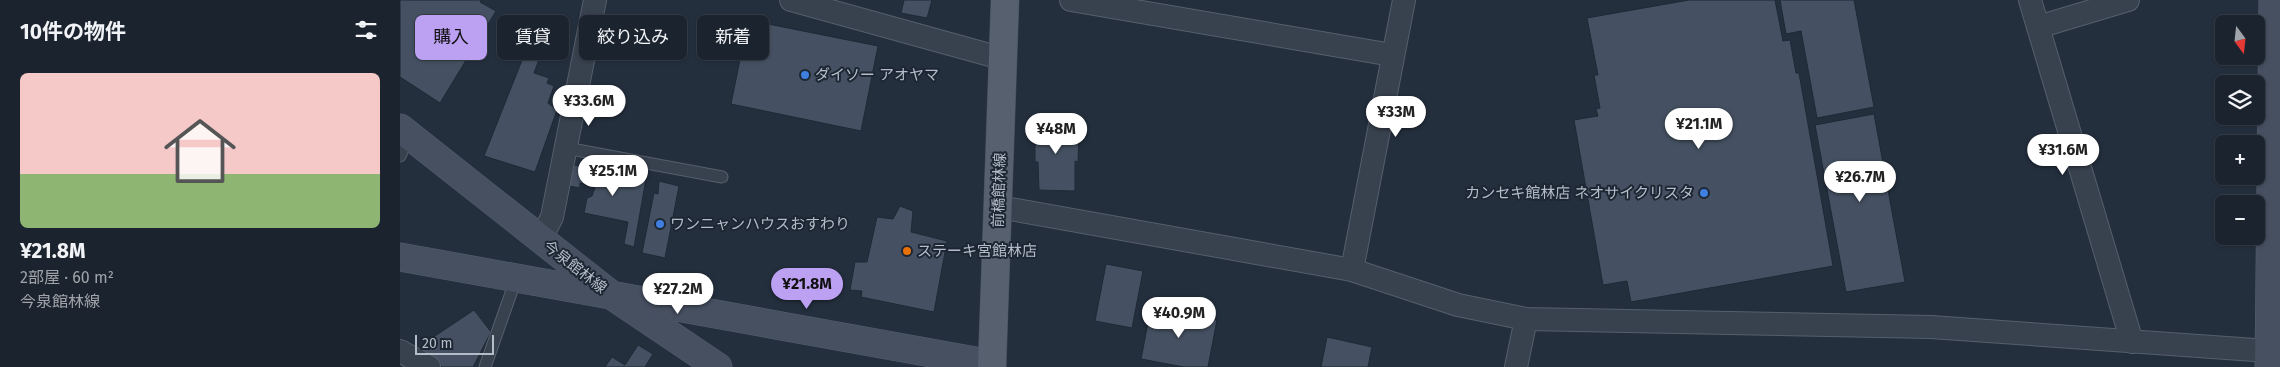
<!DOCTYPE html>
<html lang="ja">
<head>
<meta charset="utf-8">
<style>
  :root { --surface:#1b232e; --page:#282f3a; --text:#f1f3f6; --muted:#a0a4aa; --line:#39404a; --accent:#bca0f2 }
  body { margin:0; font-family:"Fira Sans","Noto Sans JP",sans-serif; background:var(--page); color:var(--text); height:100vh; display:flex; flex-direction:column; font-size:19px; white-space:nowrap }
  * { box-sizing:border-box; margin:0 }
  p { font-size:16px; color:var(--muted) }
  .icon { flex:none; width:28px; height:28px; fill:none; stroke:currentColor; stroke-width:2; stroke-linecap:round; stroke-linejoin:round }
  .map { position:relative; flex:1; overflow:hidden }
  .panel { display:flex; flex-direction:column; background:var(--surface); width:400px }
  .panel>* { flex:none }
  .hud { position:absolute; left:15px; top:15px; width:475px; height:45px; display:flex; gap:10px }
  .needle { width:32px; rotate:165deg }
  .controls { position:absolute; left:1815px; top:15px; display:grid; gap:10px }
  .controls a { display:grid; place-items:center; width:50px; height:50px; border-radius:8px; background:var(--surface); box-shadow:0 1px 4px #0004,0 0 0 1px var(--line); font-size:25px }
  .scale { position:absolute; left:15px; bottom:12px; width:79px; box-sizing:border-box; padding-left:5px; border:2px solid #b4bcc9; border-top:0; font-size:14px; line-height:18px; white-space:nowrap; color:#b4bcc9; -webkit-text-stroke:4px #1d2633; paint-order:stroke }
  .price { position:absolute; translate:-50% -42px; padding:0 11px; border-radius:18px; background:#fff; color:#222; font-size:16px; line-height:32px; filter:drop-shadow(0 1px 2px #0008) }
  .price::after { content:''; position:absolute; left:50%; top:30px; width:15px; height:11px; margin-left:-8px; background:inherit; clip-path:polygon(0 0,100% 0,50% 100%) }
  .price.active { background:var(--accent); color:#111 }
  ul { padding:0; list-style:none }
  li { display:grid; align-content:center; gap:10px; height:265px; padding:0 20px }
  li+li { border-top:1px solid var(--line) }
  li span { display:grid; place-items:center; height:155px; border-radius:8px; color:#555 }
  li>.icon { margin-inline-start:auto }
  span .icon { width:90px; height:90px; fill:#fffc; stroke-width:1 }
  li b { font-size:21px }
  h2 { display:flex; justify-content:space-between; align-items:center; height:60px; padding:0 20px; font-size:21px }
  .chip { padding:0 18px; border-radius:8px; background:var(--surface); box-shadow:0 1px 4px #0004,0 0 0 1px var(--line); font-size:18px; line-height:45px }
  .chip.active { background:var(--accent); color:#111 }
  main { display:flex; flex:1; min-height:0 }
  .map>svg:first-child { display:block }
  .building { fill:#455162; stroke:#1f2835 }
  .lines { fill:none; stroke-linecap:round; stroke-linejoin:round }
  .lane-casing { stroke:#565f6c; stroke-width:13 }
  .street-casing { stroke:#565f6c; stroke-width:24 }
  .secondary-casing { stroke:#565f6c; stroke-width:29 }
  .primary-casing { stroke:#414a57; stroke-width:29 }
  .lane { stroke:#38414e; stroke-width:11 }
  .street { stroke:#38414e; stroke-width:22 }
  .secondary { stroke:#465061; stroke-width:28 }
  .primary { stroke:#56606e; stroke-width:28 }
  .shop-dot { fill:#3f7fe0; stroke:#1d2633; stroke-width:2 }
  .food-dot { fill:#e8710a; stroke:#1d2633; stroke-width:2 }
  .labels { text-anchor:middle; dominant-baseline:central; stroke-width:4; stroke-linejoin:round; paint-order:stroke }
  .poi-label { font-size:15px; fill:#b4bcc9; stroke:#1d2633; text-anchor:start }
  .street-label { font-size:15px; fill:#b4bcc9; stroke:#1d2633 }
</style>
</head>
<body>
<main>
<section class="panel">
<h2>10件の物件<svg class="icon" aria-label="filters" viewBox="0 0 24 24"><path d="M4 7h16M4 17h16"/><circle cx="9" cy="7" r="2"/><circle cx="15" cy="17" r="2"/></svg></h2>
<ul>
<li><span style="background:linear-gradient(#f6c9c9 65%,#8fb573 0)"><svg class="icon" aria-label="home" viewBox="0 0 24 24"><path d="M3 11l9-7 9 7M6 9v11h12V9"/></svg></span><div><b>¥21.8M</b><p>2部屋 · 60 m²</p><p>今泉館林線</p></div></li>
</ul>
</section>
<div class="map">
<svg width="1880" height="367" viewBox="0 0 1880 367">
  <rect width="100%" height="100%" fill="#242f3e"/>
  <g class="building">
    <polygon points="0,0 81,0 80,2 96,11 40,103 0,77"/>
    <polygon points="504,0 532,0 527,18 501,13"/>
    <polygon points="1289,0 1375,0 1383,41 1390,40 1396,73 1399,73 1433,266 1231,302 1227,281 1203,285 1174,120 1198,116 1196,109 1200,108 1194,75 1198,75 1187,18"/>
    <polygon points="1380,0 1454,0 1474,107 1417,118 1401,31 1386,34"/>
    <polygon points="348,20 478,46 461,131 331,104"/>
    <polygon points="130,40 144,46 134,73 149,78 147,83 154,86 148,103 157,110 135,172 84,156"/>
    <polygon points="1474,114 1505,282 1446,292 1415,125"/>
    <polygon points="635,120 657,120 656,124 679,125 678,162 675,161 675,191 639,190 638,162 635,162"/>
    <polygon points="174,165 246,179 234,247 224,244 228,222 184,213 187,198 192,196 195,187 180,183 180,188 169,186"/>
    <polygon points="259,181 279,186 265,258 242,253 254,193 258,194"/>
    <polygon points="500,206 513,211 511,232 547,241 534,312 461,297 462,291 450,290 455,262 467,262 477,217 493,219"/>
    <polygon points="706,264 743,271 732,328 695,321"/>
    <polygon points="751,307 817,320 808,367 784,367 741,359"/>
    <polygon points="74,310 91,332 73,367 42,367 22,352 35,336"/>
    <polygon points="927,337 972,347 968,367 921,367"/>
    <polygon points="238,345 253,354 245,367 205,367 212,357 225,365"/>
  </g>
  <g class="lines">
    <defs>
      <g id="lane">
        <polyline points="166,148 322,177"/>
        <polyline points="0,156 9,136"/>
        <polyline points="85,367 116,279"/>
      </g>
      <g id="street">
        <polyline points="391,0 604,59"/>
        <polyline points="671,0 992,55"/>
        <polyline points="1630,0 1732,342"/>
        <polyline points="1638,27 1728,0"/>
        <polyline points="599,207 952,270 1058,305 1126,319 1531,327 1869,351"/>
        <polyline points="140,240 152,217 195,0"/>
        <polyline points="952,270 1004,0"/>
        <polyline points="0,351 29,367"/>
        <polyline points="1116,367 1126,319"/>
      </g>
      <g id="secondary">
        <polyline points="0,128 214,297 318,367"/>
        <polyline points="0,257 592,364"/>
        <polyline points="1869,367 1873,0"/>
      </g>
      <polyline id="primary" points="592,367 605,0"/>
    </defs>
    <use href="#lane" class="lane-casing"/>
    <use href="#street" class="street-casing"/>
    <use href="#secondary" class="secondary-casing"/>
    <use href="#primary" class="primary-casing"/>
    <use href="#lane" class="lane"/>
    <use href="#street" class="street"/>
    <use href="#secondary" class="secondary"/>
    <use href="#primary" class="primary"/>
  </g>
  <g class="shop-dot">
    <circle cx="405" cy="75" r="5"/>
    <circle cx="1304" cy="193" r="5"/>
    <circle cx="260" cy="224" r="5"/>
  </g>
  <circle class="food-dot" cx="507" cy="251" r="5"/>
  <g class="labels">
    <g class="poi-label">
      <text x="415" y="75">ダイソー アオヤマ</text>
      <text x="1294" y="193" text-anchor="end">カンセキ館林店 ネオサイクリスタ</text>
      <text x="270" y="224">ワンニャンハウスおすわり</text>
      <text x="517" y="251">ステーキ宮館林店</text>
    </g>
    <g class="street-label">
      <text transform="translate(599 190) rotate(-88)">前橋館林線</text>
      <text transform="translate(175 267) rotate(38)">今泉館林線</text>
    </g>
  </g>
</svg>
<div class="controls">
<a><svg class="needle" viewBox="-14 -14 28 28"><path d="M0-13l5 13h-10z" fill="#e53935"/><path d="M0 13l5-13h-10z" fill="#a0a4aa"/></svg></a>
<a><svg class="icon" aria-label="layers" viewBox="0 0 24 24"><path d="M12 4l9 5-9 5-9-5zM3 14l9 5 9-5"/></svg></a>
<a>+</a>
<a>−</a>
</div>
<div class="scale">20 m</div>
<b class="price" style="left:189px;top:127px">¥33.6M</b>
<b class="price" style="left:996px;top:138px">¥33M</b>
<b class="price" style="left:1299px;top:150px">¥21.1M</b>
<b class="price" style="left:656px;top:155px">¥48M</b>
<b class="price" style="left:1663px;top:176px">¥31.6M</b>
<b class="price" style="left:213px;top:197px">¥25.1M</b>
<b class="price" style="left:1460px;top:203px">¥26.7M</b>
<b class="price active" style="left:407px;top:310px">¥21.8M</b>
<b class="price" style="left:278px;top:315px">¥27.2M</b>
<b class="price" style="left:779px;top:339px">¥40.9M</b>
<div class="hud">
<a class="chip active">購入</a>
<a class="chip">賃貸</a>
<a class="chip">絞り込み</a>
<a class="chip">新着</a>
</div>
</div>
</main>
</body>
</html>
